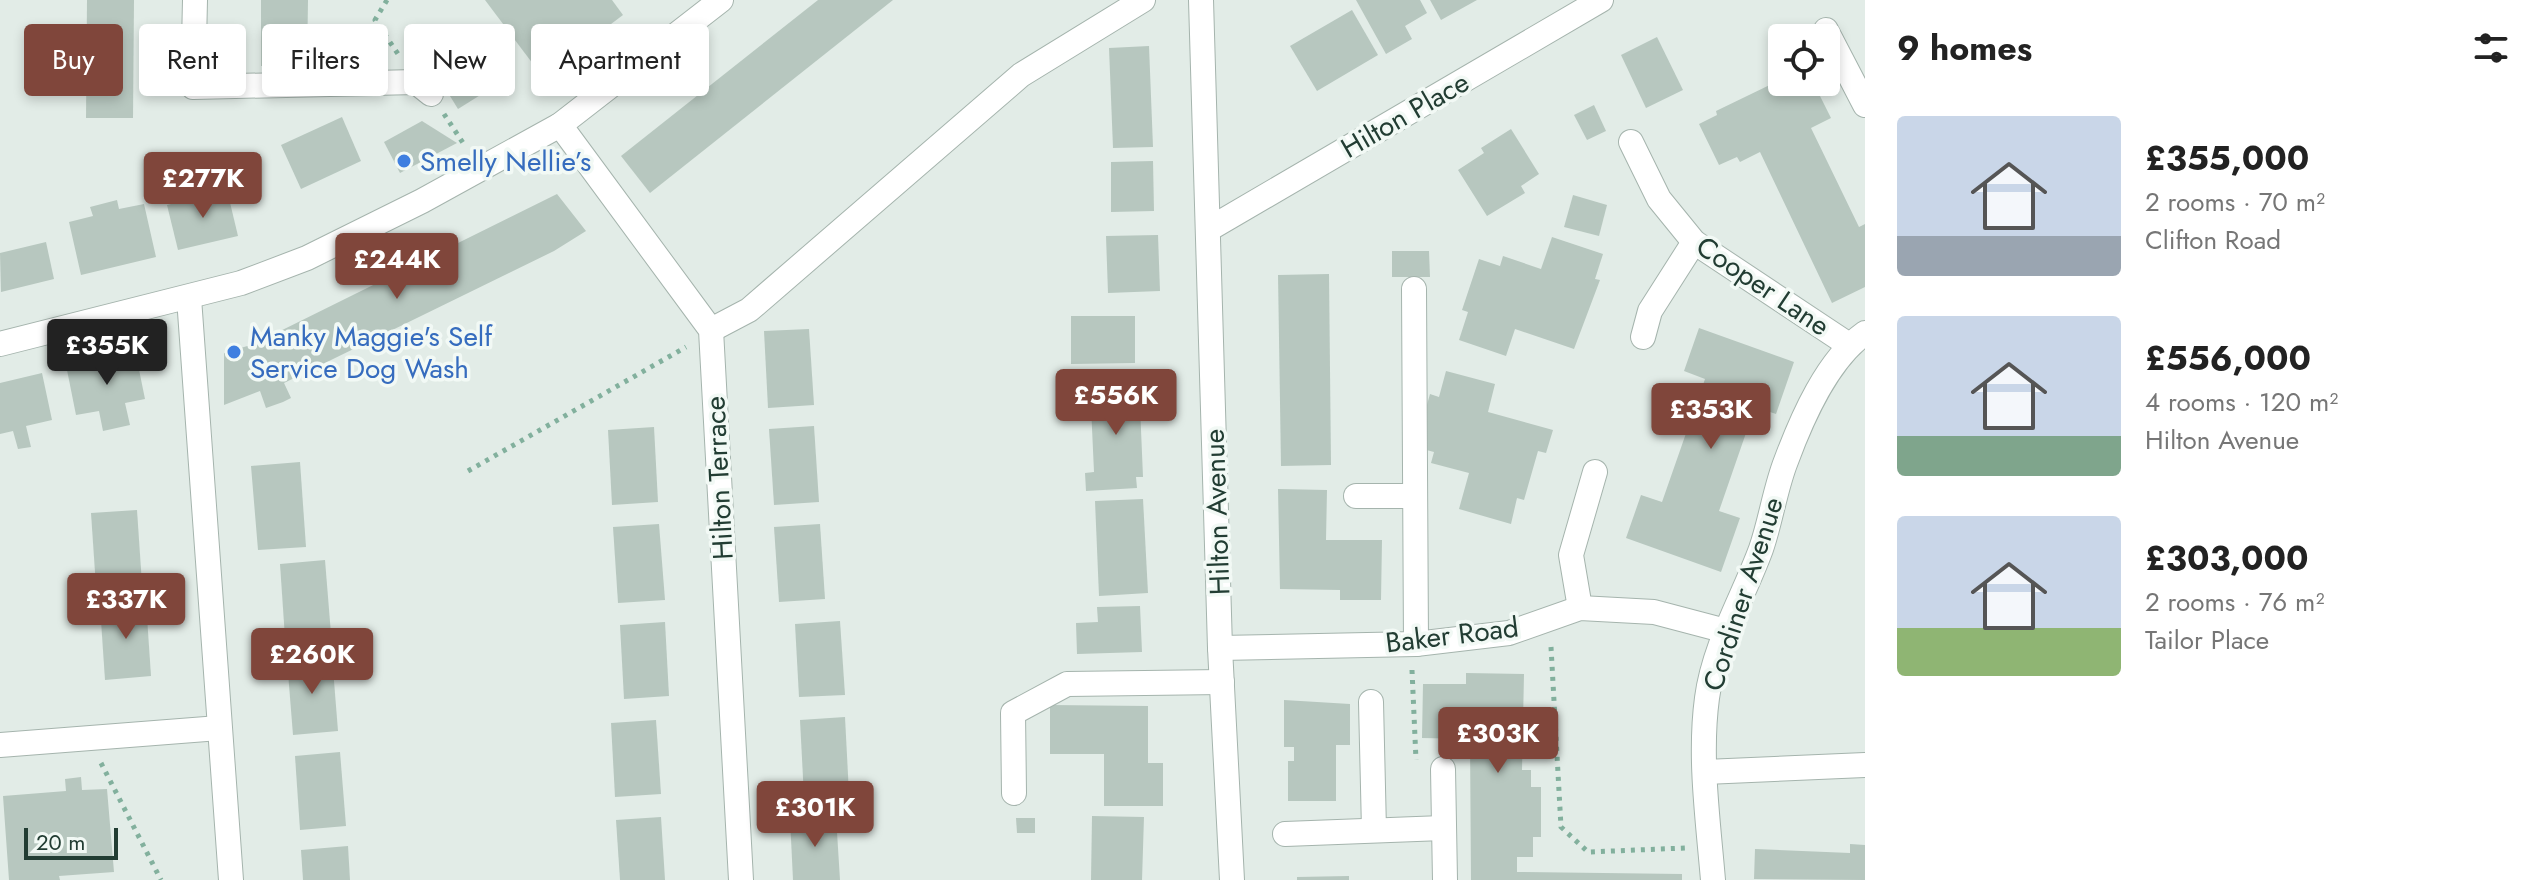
<!DOCTYPE html>
<html lang="en">
<head>
<meta charset="utf-8">
<style>
  :root { --surface:#fff; --page:#f2f2f2; --text:#222; --muted:#767676; --accent:#80463b }
  body { margin:0; font-family:Jost,sans-serif; background:var(--page); color:var(--text); height:100vh; display:flex; flex-direction:column; font-size:30px; white-space:nowrap }
  * { box-sizing:border-box; margin:0 }
  p { font-size:26px; color:var(--muted) }
  .icon { flex:none; width:44px; height:44px; fill:none; stroke:currentColor; stroke-width:2; stroke-linecap:round; stroke-linejoin:round }
  .map { position:relative; flex:1; overflow:hidden }
  .sheet { display:flex; flex-direction:column; background:var(--surface); width:680px }
  .sheet>* { flex:none }
  .top-card { position:absolute; left:24px; top:24px; width:760px; height:72px; display:flex; gap:16px }
  .fabs { position:absolute; left:1768px; top:24px; display:grid; gap:16px }
  .fabs a { display:grid; place-items:center; width:72px; height:72px; border-radius:8px; background:var(--surface); box-shadow:0 4px 12px #0003; font-size:40px }
  .scale { position:absolute; left:24px; bottom:20px; width:94px; box-sizing:border-box; padding-left:8px; border:4px solid #223d33; border-top:0; font-size:22px; line-height:28px; white-space:nowrap; color:#223d33; -webkit-text-stroke:6px #f2f9f5; paint-order:stroke }
  .price { position:absolute; translate:-50% -68px; padding:0 18px; border-radius:8px; background:var(--accent); color:#fff; font-size:26px; line-height:52px; filter:drop-shadow(0 2px 4px #0008) }
  .price::after { content:''; position:absolute; left:50%; top:48px; width:24px; height:18px; margin-left:-12px; background:inherit; clip-path:polygon(0 0,100% 0,50% 100%) }
  .price.current { background:#222; color:#fff }
  ul { padding:0; list-style:none }
  li { display:flex; align-items:center; gap:24px; height:200px; padding:0 32px }
  li span { display:grid; place-items:center; flex:none; width:224px; height:160px; border-radius:8px; color:#555 }
  li>.icon { margin-inline-start:auto }
  span .icon { width:96px; height:96px; fill:#fffc; stroke-width:1 }
  li b { font-size:34px }
  h2 { display:flex; justify-content:space-between; align-items:center; height:96px; padding:0 32px; font-size:34px }
  .chip { padding:0 28px; border-radius:8px; background:var(--surface); box-shadow:0 4px 12px #0003; font-size:28px; line-height:72px }
  .chip.current { background:var(--accent); color:#fff }
  main { display:flex; flex:1; min-height:0 }
  .map>svg:first-child { display:block }
  .building { fill:#b7c7bf }
  .lines { fill:none; stroke-linecap:round; stroke-linejoin:round }
  .minor-casing { stroke:#a5b4ad; stroke-width:26 }
  .path { stroke:#82b09d; stroke-width:5; stroke-dasharray:4 6; stroke-linecap:butt }
  .minor { stroke:#fff; stroke-width:24 }
  .shop-dot { fill:#3f7fe0; stroke:#f2f9f5; stroke-width:3 }
  .labels { text-anchor:middle; dominant-baseline:central; stroke-width:7; stroke-linejoin:round; paint-order:stroke }
  .street-label { font-size:28px; fill:#223d33; stroke:#f2f9f5 }
  .shop-label { font-size:28px; fill:#366cbe; stroke:#f2f9f5; text-anchor:start }
</style>
</head>
<body>
<main>
<div class="map">
<svg width="1865" height="880" viewBox="0 0 1865 880">
  <rect width="100%" height="100%" fill="#e2ece7"/>
  <g class="building">
    <polygon points="87,0 134,0 133,118 86,118"/>
    <polygon points="261,0 308,0 307,66 261,66"/>
    <polygon points="485,0 612,0 623,15 542,76"/>
    <polygon points="818,0 893,0 650,193 621,156"/>
    <polygon points="1356,0 1420,0 1427,13 1405,26 1412,39 1386,54"/>
    <polygon points="1430,0 1477,0 1441,20"/>
    <polygon points="1352,10 1378,55 1317,91 1290,46"/>
    <polygon points="489,33 514,74 458,109 432,67"/>
    <polygon points="1657,37 1683,90 1646,108 1621,55"/>
    <polygon points="1149,46 1153,147 1113,148 1109,48"/>
    <polygon points="1782,79 1782,82 1813,82 1831,118 1811,128 1859,227 1865,224 1865,287 1832,303 1760,152 1740,162 1737,157 1719,165 1699,124 1717,115 1716,111"/>
    <polygon points="1594,105 1606,131 1587,140 1574,115"/>
    <polygon points="342,117 361,161 301,189 281,145"/>
    <polygon points="422,121 457,143 400,173 384,142"/>
    <polygon points="1511,129 1539,174 1521,186 1525,193 1487,216 1458,170 1484,153 1481,148"/>
    <polygon points="1153,161 1154,211 1111,212 1111,162"/>
    <polygon points="227,190 238,236 178,250 167,205"/>
    <polygon points="557,194 586,231 554,251 284,383 291,398 283,402 266,408 260,391 224,405 224,353 254,344"/>
    <polygon points="1573,195 1607,205 1599,236 1564,227"/>
    <polygon points="117,200 119,209 144,204 156,257 81,275 69,222 93,216 90,207"/>
    <polygon points="1158,235 1160,291 1108,293 1106,236"/>
    <polygon points="1552,237 1603,254 1595,279 1600,280 1574,349 1515,329 1506,356 1459,340 1468,312 1462,310 1479,259 1500,266 1503,256 1541,269"/>
    <polygon points="46,242 54,279 1,292 0,253"/>
    <polygon points="1392,251 1429,251 1430,277 1392,277"/>
    <polygon points="1329,274 1331,465 1281,466 1278,275"/>
    <polygon points="1071,316 1135,316 1135,363 1071,364"/>
    <polygon points="1699,328 1794,362 1776,414 1755,407 1719,511 1740,518 1721,572 1626,538 1641,495 1662,502 1705,379 1684,371"/>
    <polygon points="809,329 814,405 768,408 764,331"/>
    <polygon points="135,350 145,399 125,403 130,425 103,431 99,411 76,415 66,365"/>
    <polygon points="1446,371 1495,384 1488,412 1553,430 1546,453 1538,451 1524,500 1517,498 1511,524 1459,509 1469,473 1431,463 1434,452 1415,447 1430,394 1439,397"/>
    <polygon points="42,373 52,420 26,426 31,447 18,449 13,431 0,434 0,383"/>
    <polygon points="1139,382 1143,477 1136,477 1137,488 1086,491 1085,473 1094,472 1090,384"/>
    <polygon points="814,426 819,502 774,505 769,429"/>
    <polygon points="654,427 658,502 612,505 608,430"/>
    <polygon points="300,462 306,547 258,550 251,466"/>
    <polygon points="1278,489 1327,490 1326,540 1382,540 1381,600 1340,600 1340,590 1280,589"/>
    <polygon points="1143,499 1148,593 1099,596 1095,501"/>
    <polygon points="137,510 142,584 96,587 91,513"/>
    <polygon points="659,524 665,600 618,603 613,527"/>
    <polygon points="820,524 825,599 779,602 774,527"/>
    <polygon points="325,560 331,634 285,638 280,564"/>
    <polygon points="146,602 151,676 105,680 100,606"/>
    <polygon points="1140,606 1142,652 1077,654 1076,623 1098,622 1097,607"/>
    <polygon points="840,621 845,695 799,697 795,624"/>
    <polygon points="665,622 669,696 624,699 620,625"/>
    <polygon points="332,656 338,731 293,735 287,660"/>
    <polygon points="1466,673 1524,674 1522,770 1531,770 1531,787 1541,787 1541,837 1533,837 1533,857 1517,857 1517,872 1682,874 1682,880 1471,880 1470,739 1422,738 1423,684 1466,684"/>
    <polygon points="1284,700 1350,704 1350,745 1336,745 1336,801 1288,801 1288,761 1294,761 1294,747 1284,747"/>
    <polygon points="1050,705 1148,706 1148,763 1163,763 1163,806 1104,806 1104,754 1050,754"/>
    <polygon points="845,717 849,794 804,797 800,720"/>
    <polygon points="656,720 661,794 615,797 611,723"/>
    <polygon points="340,752 346,826 300,830 295,756"/>
    <polygon points="81,777 82,790 107,789 114,872 59,876 60,880 9,880 3,796 66,791 65,779"/>
    <polygon points="836,816 840,880 793,880 790,818"/>
    <polygon points="1092,816 1144,817 1142,880 1091,880"/>
    <polygon points="661,817 665,880 620,880 616,820"/>
    <polygon points="1016,818 1035,818 1035,833 1017,833"/>
    <polygon points="1850,844 1865,845 1865,880 1754,879 1755,849 1850,853"/>
    <polygon points="348,846 350,880 303,880 301,850"/>
    <polygon points="1349,876 1349,880 1297,880 1297,877"/>
  </g>
  <g class="lines">
    <defs>
      <g id="minor">
        <polyline points="195,0 193,87 416,82 431,94"/>
        <polyline points="1201,0 1220,648 1232,880"/>
        <polyline points="1826,30 1865,105"/>
        <polyline points="560,125 711,330 741,880"/>
        <polyline points="1631,142 1659,199 1694,242 1849,345"/>
        <polyline points="1209,229 1601,0"/>
        <polyline points="1414,289 1416,644"/>
        <polyline points="189,298 231,880"/>
        <polyline points="711,330 749,310 1021,75 1143,0"/>
        <polyline points="1643,337 1650,311 1694,242"/>
        <polyline points="0,344 241,283 307,258 422,201 560,125 721,0"/>
        <polyline points="1356,496 1412,496"/>
        <polyline points="1580,608 1571,555 1595,472"/>
        <polyline points="1220,648 1416,644 1509,633 1580,608 1654,612 1726,631"/>
        <polyline points="1371,702 1374,830"/>
        <polyline points="0,745 219,728"/>
        <polyline points="1443,769 1445,880"/>
        <polyline points="1705,772 1865,765"/>
        <polyline points="1014,793 1013,713 1067,684 1222,682"/>
        <polyline points="1285,834 1443,828"/>
        <path d="M1713 880C1708 820 1699 757 1707 698 1714 645 1743 598 1761 549 1771 520 1775 489 1786 461 1802 418 1827 360 1865 333"/>
      </g>
    </defs>
    <use href="#minor" class="minor-casing"/>
    <g class="path">
      <polyline points="387,0 375,20 398,54"/>
      <polyline points="444,114 465,146"/>
      <polyline points="468,471 686,347"/>
      <polyline points="1551,647 1561,827 1588,852 1685,848"/>
      <polyline points="1412,670 1416,760"/>
      <polyline points="101,763 161,880"/>
    </g>
    <use href="#minor" class="minor"/>
  </g>
  <g class="shop-dot">
    <circle cx="404" cy="161" r="8"/>
    <circle cx="234" cy="352" r="8"/>
  </g>
  <g class="labels">
    <g class="street-label">
      <text transform="translate(1405 115) rotate(-30)">Hilton Place</text>
      <text transform="translate(1763 286) rotate(34)">Cooper Lane</text>
      <text transform="translate(719 478) rotate(-93)">Hilton Terrace</text>
      <text transform="translate(1217 512) rotate(-92)">Hilton Avenue</text>
      <text transform="translate(1743 594) rotate(-72)">Cordiner Avenue</text>
      <text transform="translate(1452 635) rotate(-7)">Baker Road</text>
    </g>
    <g class="shop-label">
      <text x="420" y="161">Smelly Nellie’s</text>
      <text x="250" y="336">Manky Maggie's Self<tspan x="250" dy="32">Service Dog Wash</tspan></text>
    </g>
  </g>
</svg>
<div class="fabs">
<a><svg class="icon" aria-label="locate" viewBox="0 0 24 24"><circle cx="12" cy="12" r="6"/><path d="M12 2v4M12 18v4M2 12h4M18 12h4"/></svg></a>
</div>
<div class="scale">20 m</div>
<b class="price" style="left:203px;top:220px">£277K</b>
<b class="price" style="left:397px;top:301px">£244K</b>
<b class="price current" style="left:107px;top:387px">£355K</b>
<b class="price" style="left:1116px;top:437px">£556K</b>
<b class="price" style="left:1711px;top:451px">£353K</b>
<b class="price" style="left:126px;top:641px">£337K</b>
<b class="price" style="left:312px;top:696px">£260K</b>
<b class="price" style="left:1498px;top:775px">£303K</b>
<b class="price" style="left:815px;top:849px">£301K</b>
<div class="top-card">
<a class="chip current">Buy</a>
<a class="chip">Rent</a>
<a class="chip">Filters</a>
<a class="chip">New</a>
<a class="chip">Apartment</a>
</div>
</div>
<section class="sheet">
<h2>9 homes<svg class="icon" aria-label="filters" viewBox="0 0 24 24"><path d="M4 7h16M4 17h16"/><circle cx="9" cy="7" r="2"/><circle cx="15" cy="17" r="2"/></svg></h2>
<ul>
<li><span style="background:linear-gradient(#c9d6e8 75%,#9aa5b1 0)"><svg class="icon" aria-label="home" viewBox="0 0 24 24"><path d="M3 11l9-7 9 7M6 9v11h12V9"/></svg></span><div><b>£355,000</b><p>2 rooms · 70 m²</p><p>Clifton Road</p></div></li>
<li><span style="background:linear-gradient(#c9d6e8 75%,#7fa58c 0)"><svg class="icon" aria-label="home" viewBox="0 0 24 24"><path d="M3 11l9-7 9 7M6 9v11h12V9"/></svg></span><div><b>£556,000</b><p>4 rooms · 120 m²</p><p>Hilton Avenue</p></div></li>
<li><span style="background:linear-gradient(#c9d6e8 70%,#8fb573 0)"><svg class="icon" aria-label="home" viewBox="0 0 24 24"><path d="M3 11l9-7 9 7M6 9v11h12V9"/></svg></span><div><b>£303,000</b><p>2 rooms · 76 m²</p><p>Tailor Place</p></div></li>
</ul>
</section>
</main>
</body>
</html>
